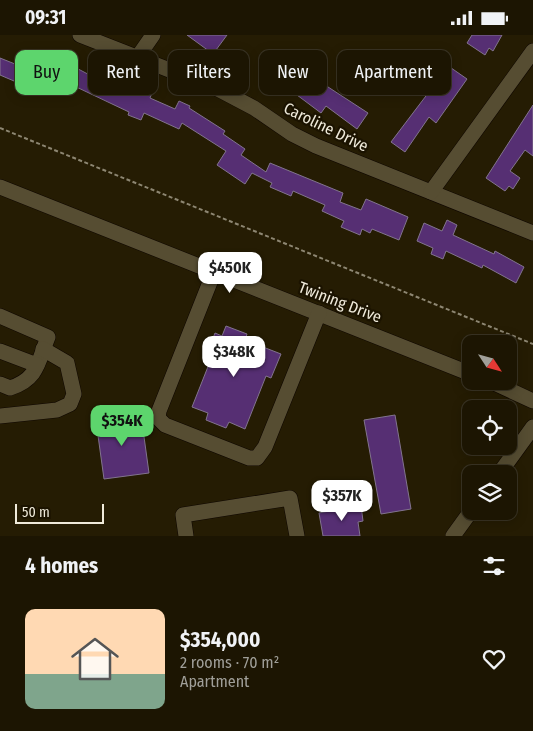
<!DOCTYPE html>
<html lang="en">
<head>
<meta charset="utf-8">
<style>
  :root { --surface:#1c1502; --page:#251e0c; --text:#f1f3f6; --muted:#a09f99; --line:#3a3424; --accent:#5dd56d }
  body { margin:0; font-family:"Fira Sans Condensed",sans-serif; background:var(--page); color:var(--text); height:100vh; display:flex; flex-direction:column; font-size:19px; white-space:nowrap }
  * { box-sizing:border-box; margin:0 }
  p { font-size:16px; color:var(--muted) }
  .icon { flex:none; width:28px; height:28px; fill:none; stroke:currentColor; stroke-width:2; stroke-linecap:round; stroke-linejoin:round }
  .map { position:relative; height:501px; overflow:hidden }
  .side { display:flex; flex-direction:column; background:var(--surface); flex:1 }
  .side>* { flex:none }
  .banner { position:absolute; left:15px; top:15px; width:504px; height:45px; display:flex; gap:10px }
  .needle { width:32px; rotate:126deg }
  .controls { position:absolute; left:462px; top:300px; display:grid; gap:10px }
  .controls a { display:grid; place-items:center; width:55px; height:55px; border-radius:10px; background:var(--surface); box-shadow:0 2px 12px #0003,0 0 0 1px var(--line); font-size:25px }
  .scale { position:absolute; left:15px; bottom:12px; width:89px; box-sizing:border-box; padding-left:5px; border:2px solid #efeada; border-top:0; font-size:14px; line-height:18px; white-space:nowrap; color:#efeada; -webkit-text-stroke:4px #1b1300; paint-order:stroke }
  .price { position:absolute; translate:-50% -42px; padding:0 11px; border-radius:10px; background:#fff; color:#222; font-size:16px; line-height:32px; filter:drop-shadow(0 1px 2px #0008) }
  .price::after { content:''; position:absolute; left:50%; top:30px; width:15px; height:11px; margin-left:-8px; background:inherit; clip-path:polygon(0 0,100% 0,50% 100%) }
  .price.selected { background:var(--accent); color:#111 }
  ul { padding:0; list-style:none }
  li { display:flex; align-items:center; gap:15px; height:125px; padding:0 25px }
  li span { display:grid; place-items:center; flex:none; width:140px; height:100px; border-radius:10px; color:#555 }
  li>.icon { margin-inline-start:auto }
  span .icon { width:60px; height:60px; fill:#fffc; stroke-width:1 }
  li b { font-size:21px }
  h2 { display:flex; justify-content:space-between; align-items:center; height:60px; padding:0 25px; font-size:21px }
  .tag { padding:0 18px; border-radius:10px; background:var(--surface); box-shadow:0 2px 12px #0003,0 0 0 1px var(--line); font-size:18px; line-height:45px }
  .tag.selected { background:var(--accent); color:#111 }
  .status { display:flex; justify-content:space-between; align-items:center; height:35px; padding:0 25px; background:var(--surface); direction:ltr }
  .status svg { height:14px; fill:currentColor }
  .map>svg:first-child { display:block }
  .building { fill:#562f73; stroke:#82748e }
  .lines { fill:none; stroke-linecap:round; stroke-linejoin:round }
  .minor-casing { stroke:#0e0600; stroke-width:16 }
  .path { stroke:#8d8672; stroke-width:2; stroke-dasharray:4 2.5; stroke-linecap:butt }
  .minor { stroke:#564d32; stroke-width:15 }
  .labels { text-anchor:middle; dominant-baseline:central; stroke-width:4.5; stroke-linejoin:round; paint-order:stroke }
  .street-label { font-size:16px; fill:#efeada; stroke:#1b1300 }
</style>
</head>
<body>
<div class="status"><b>09:31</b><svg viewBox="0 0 49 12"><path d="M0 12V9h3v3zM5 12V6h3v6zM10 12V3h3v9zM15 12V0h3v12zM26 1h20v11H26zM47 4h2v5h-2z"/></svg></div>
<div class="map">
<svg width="533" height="501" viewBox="0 0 533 501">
  <rect width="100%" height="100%" fill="#251c03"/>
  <g class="building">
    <polygon points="187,0 227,0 213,19"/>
    <polygon points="472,0 502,0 493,16 489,13 485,20 467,8"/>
    <polygon points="273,19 322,55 325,50 368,78 357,94 326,71 321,78 289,54 286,57 259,37"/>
    <polygon points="0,23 20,31 14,46 0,40"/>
    <polygon points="43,25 62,35 65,27 116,54 118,50 136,58 141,47 154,53 150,63 175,74 179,66 190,71 189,73 225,96 223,99 245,114 241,120 266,137 270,128 343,158 340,167 361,175 366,164 408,182 399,205 372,194 370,198 362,194 360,200 341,192 344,186 322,176 325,170 293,156 291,161 270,152 272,148 252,138 245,149 217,130 226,116 182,88 179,94 144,78 141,85 128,80 129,77 70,49 67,55 36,40"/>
    <polygon points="444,28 467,44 436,88 429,82 405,117 391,107 435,49 440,41 436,39"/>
    <polygon points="533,70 533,121 525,115 510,136 520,143 513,154 509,151 505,156 486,143"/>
    <polygon points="447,185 457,190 453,200 494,219 495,216 524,232 516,248 483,230 482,233 446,216 443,224 431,219 433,213 417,206 424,188 442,196"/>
    <polygon points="226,291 247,299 245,305 281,319 271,343 266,341 245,394 229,387 226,393 206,385 208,378 192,372 213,319 208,316 215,298 222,301"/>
    <polygon points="141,380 149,438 104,444 96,386"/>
    <polygon points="395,380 411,474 381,479 364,385"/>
    <polygon points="361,470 363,486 358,487 360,501 323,501 319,478"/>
  </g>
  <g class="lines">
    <defs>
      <g id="minor">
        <polyline points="80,0 218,54 254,73 292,99 316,111 533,198"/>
        <polyline points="137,23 153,0"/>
        <polyline points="0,152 471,339"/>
        <polyline points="431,157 533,16"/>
        <polyline points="214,237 159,376 158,383 165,390 249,423 257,423 265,412 319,278"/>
        <path d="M0 281 48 302C38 327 38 344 10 353L0 349"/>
        <polyline points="0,316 37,330"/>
        <polyline points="490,346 533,366"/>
        <polyline points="0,381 57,375 70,369 74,359 67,328 43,314"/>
        <polyline points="499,439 533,392"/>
        <polyline points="186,501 183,480 290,463 297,501"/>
        <polyline points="453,501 471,476"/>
      </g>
    </defs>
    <use href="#minor" class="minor-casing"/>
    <polyline class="path" points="0,93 533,309"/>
    <use href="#minor" class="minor"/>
  </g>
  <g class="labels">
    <g class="street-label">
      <text transform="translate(326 92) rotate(26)">Caroline Drive</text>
      <text transform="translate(340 267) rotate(21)">Twining Drive</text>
    </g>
  </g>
</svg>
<div class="controls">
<a><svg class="needle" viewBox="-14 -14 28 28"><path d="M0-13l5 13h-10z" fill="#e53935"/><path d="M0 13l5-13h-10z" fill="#a09f99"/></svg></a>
<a><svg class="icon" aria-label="locate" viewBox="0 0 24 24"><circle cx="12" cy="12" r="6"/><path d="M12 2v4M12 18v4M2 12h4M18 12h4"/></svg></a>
<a><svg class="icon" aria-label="layers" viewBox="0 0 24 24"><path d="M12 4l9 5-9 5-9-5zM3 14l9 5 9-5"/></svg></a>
</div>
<div class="scale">50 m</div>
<b class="price" style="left:230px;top:259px">$450K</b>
<b class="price" style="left:234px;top:343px">$348K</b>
<b class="price selected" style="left:122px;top:412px">$354K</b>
<b class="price" style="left:342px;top:487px">$357K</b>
<div class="banner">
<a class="tag selected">Buy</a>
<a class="tag">Rent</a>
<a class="tag">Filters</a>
<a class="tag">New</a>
<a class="tag">Apartment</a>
</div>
</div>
<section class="side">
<h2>4 homes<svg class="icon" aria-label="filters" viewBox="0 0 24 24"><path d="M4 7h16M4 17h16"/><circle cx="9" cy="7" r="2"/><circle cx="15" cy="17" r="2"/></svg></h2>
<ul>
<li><span style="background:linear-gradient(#ffd9b3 65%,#7fa58c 0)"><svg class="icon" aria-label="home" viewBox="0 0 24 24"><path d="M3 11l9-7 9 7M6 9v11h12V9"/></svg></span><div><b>$354,000</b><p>2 rooms · 70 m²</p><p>Apartment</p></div><svg class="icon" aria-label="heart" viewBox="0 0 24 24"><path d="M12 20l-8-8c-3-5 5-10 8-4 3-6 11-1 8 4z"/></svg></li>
</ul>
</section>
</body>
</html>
